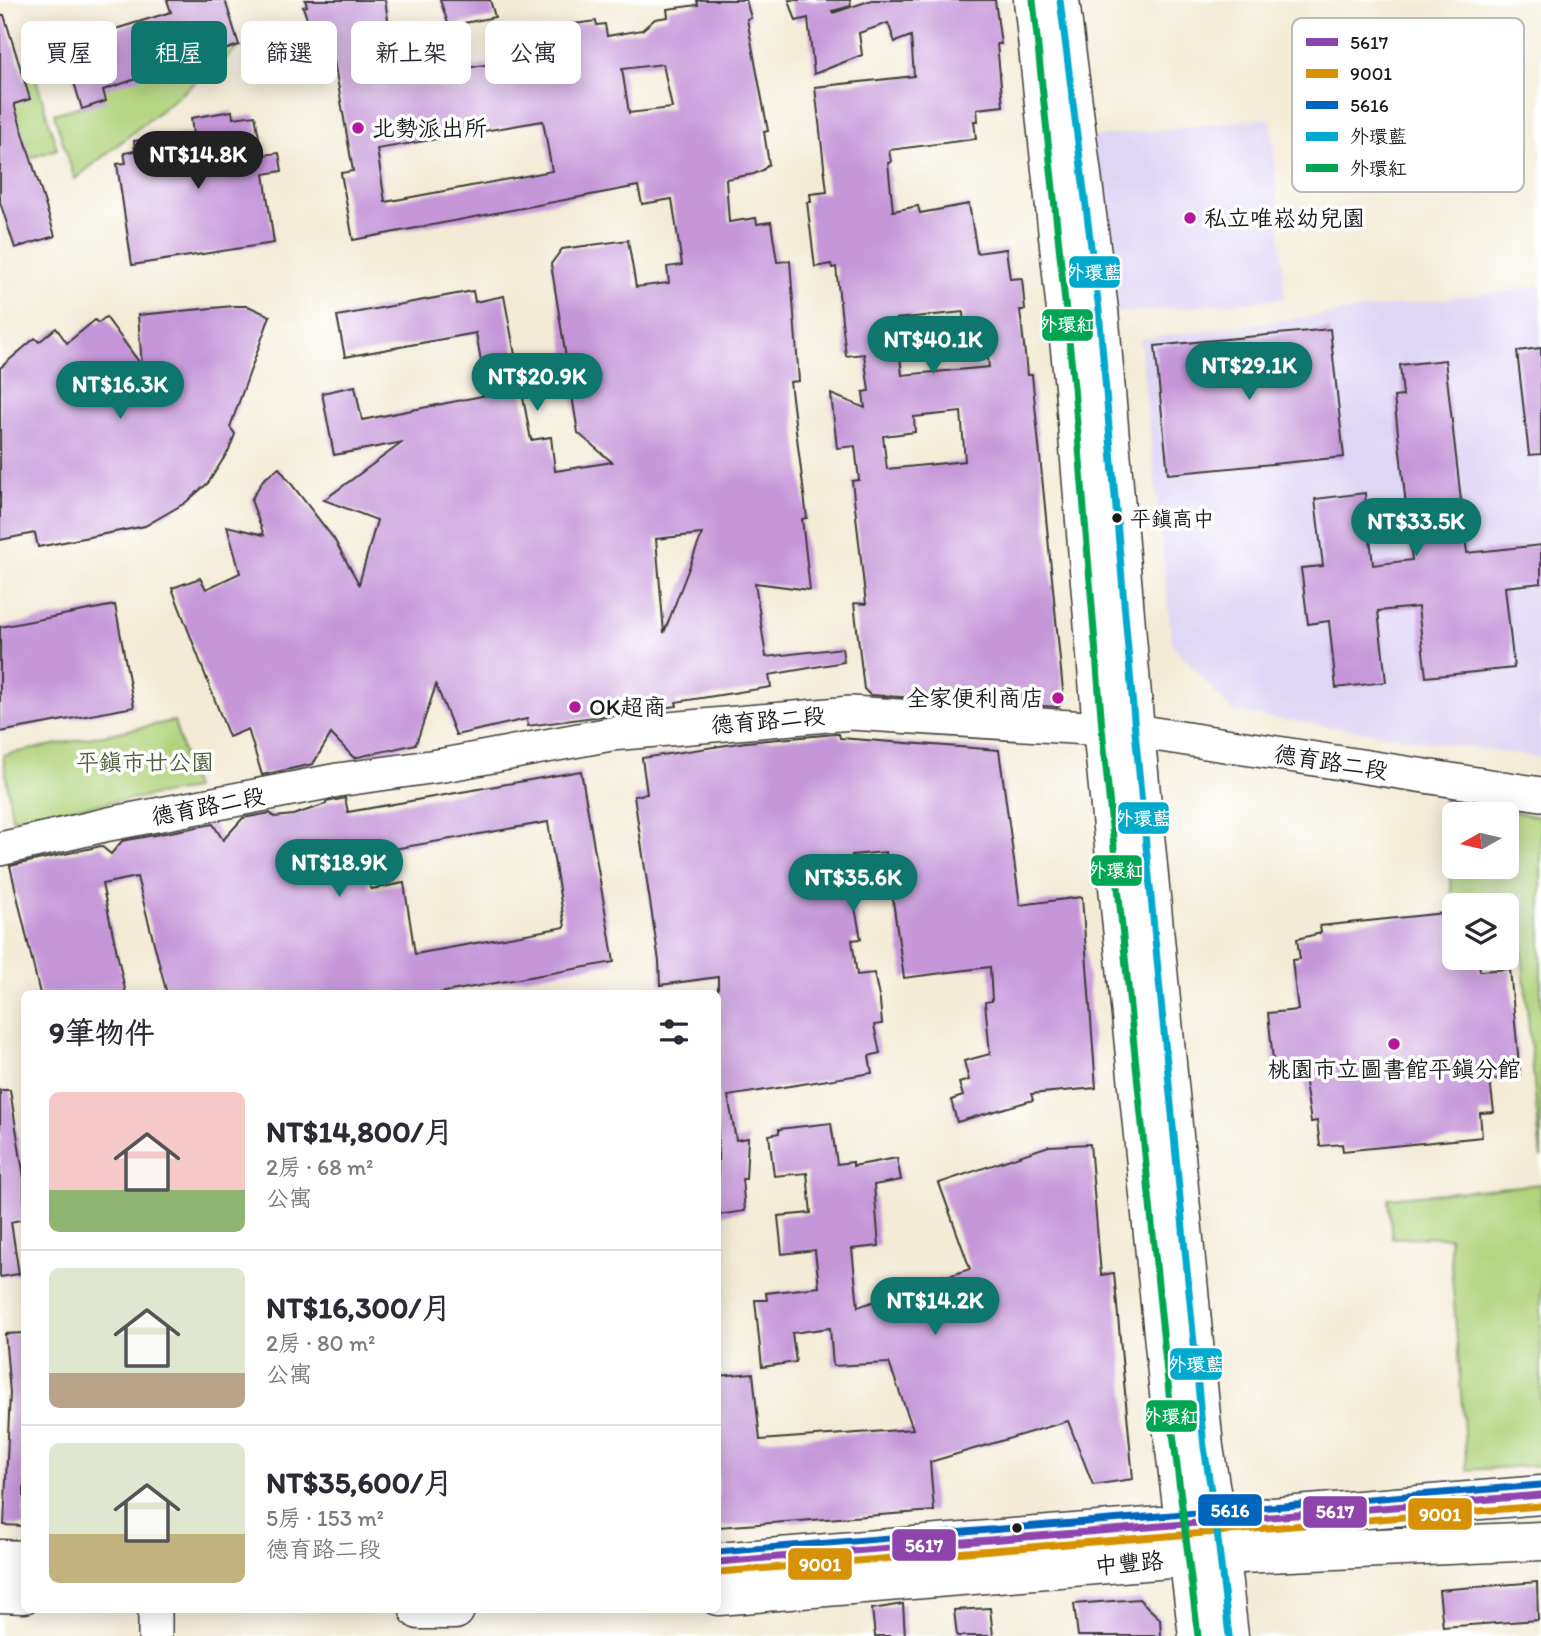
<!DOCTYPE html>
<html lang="zh-TW">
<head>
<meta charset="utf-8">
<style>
  :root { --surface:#fff; --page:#f2f2f3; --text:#2b2b33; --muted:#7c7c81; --line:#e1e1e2; --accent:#0f766e }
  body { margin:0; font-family:Itim,"LXGW WenKai TC",sans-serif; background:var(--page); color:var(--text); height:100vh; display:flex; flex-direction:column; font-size:26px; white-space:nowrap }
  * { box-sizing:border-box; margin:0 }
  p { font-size:23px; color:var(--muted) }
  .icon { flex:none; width:38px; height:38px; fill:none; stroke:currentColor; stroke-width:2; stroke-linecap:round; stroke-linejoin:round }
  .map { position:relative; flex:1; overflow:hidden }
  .side { position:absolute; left:21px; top:990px; width:700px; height:623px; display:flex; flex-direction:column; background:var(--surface); border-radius:10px; box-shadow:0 4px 18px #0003 }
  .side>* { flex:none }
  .banner { position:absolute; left:21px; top:21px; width:700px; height:63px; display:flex; gap:14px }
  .needle { width:46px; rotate:262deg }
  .tools { position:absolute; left:1442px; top:802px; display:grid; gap:14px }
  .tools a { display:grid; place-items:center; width:77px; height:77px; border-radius:10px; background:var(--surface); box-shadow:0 4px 18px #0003; font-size:35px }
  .price { position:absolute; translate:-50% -60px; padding:0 16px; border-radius:24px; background:var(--accent); color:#fff; font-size:23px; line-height:46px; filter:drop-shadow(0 2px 4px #0008) }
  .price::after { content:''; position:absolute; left:50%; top:42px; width:21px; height:16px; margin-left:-10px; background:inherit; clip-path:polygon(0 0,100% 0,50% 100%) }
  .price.on { background:#222; color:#fff }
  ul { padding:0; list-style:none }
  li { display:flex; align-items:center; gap:21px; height:175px; padding:0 28px }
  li+li { border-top:2px solid var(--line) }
  li span { display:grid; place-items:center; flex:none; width:196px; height:140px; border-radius:10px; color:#555 }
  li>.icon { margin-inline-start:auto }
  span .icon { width:84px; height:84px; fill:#fffc; stroke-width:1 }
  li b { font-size:30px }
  h2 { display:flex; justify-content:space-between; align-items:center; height:84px; padding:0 28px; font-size:30px }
  .chip { padding:0 24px; border-radius:10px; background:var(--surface); box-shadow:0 4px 18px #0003; font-size:24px; line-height:63px }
  .chip.on { background:var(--accent); color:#fff }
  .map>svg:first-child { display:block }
  .built { fill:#dfd5f5 }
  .green { fill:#b0d37c; stroke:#66784c; stroke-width:2; fill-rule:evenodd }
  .building { fill:#c597d9; fill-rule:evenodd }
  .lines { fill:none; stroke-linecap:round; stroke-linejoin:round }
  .minor-casing { stroke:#3c3b38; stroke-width:36 }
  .major-casing { stroke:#3c3b38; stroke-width:41 }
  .minor { stroke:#fff; stroke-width:33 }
  .major { stroke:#fff; stroke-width:38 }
  .bus-1-casing { stroke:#fff; stroke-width:12 }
  .bus-2-casing { stroke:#fff; stroke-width:12 }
  .bus-3-casing { stroke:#fff; stroke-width:12 }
  .bus-4-casing { stroke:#fff; stroke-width:12 }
  .bus-5-casing { stroke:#fff; stroke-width:12 }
  .bus-1 { stroke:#8e44ad; stroke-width:7 }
  .bus-2 { stroke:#d69104; stroke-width:7 }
  .bus-3 { stroke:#0065bd; stroke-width:7 }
  .bus-4 { stroke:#00a9ce; stroke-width:7 }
  .bus-5 { stroke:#00a651; stroke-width:7 }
  .poi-dot { fill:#b5179e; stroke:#fff; stroke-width:2.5 }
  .bus-dot { fill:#1c1c1c; stroke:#fff; stroke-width:2.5 }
  .labels { text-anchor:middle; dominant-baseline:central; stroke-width:7; stroke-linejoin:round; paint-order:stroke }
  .bus-label { font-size:21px; fill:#1c1c1c; stroke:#fff; text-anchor:start }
  .poi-label { font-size:23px; fill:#1c1c1c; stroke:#fff; text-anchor:start }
  .street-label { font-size:23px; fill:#1c1c1c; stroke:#fff }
  .park-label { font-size:23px; fill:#505c3e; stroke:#fff }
  .key { fill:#fff; stroke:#bbb; stroke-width:2 }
  .key-label { font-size:19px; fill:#1c1c1c }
  .line-badge { stroke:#fff; stroke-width:2.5 }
  .badge-label { font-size:19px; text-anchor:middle; font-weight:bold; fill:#fff }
</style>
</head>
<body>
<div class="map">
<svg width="1541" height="1636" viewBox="0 0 1541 1636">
  <rect width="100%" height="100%" fill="#fff"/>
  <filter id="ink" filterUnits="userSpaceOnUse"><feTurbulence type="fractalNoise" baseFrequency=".0143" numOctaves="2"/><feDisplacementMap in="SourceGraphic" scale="14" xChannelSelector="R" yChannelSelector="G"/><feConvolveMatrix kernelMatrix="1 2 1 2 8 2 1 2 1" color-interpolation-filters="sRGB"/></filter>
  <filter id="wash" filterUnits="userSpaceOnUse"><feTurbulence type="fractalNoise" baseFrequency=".00686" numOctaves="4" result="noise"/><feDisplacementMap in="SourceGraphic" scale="28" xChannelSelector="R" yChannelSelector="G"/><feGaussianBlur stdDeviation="1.57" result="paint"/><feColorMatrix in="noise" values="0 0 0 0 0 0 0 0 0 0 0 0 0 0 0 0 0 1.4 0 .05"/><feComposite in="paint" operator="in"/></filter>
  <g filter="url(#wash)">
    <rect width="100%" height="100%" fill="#f3ebd6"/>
    <g class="built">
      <polygon points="1271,118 1285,298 1110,314 1092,137"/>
      <polygon points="1541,286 1541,758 1233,712 1172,644 1140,339"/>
    </g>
    <g class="green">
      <polygon points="222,45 238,48 75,179 54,114 85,105 80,89"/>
      <polygon points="35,75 57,149 24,160 4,100"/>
      <polygon points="174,721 194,789 12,818 3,755"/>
      <path d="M1443 799 1541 817V1158L1518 909 1507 907V905L1453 903ZM1454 814H1507V866H1454Z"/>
      <polygon points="1541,1184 1541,1465 1467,1470 1449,1237 1392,1238 1388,1198"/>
    </g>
    <g id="blocks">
      <g class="building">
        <polygon points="167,0 225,0 239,45 103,90 106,101 82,109 63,45 171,12"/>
        <path d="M305 0H385L391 39 453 31 454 70 516 60V39L566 25 596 21 597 25 605 24 607 36 642 30 655 19 668 17 667 9 698 5 697 0H746L751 18 747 19 768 131 764 132 769 164 763 170 754 174 726 179 729 222 756 218 757 224 771 222 777 262 790 261 799 381 790 382 807 518 802 519 810 590 755 583 766 657 842 648 844 662 769 675 771 687 676 702 677 706 528 726 527 719 456 735 436 685 416 744 354 758 331 734 313 764 262 775 248 729 229 737 172 588 200 578 206 589 240 573 227 526 264 535 251 500 263 480 279 468 334 539 359 584 377 520 324 500 403 442 334 455 322 393 355 386 362 420 487 395 476 333 345 357 337 316 473 291 475 302 504 296 531 440 551 437 555 471 612 462 578 433 551 264 562 249 628 240 636 287 669 283 667 267 682 265 672 199 642 204 638 186 353 240 341 173 353 171 332 49 313 53 312 47H305L302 28 310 27 303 7 307 6ZM663 64 672 108 629 113 622 69ZM543 121 552 171 385 202 377 149ZM702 534 664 633 656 539Z"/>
        <polygon points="440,0 490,0 495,17 449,26"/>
        <path d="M789 0H850L851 6 832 11 833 13 872 0H995L1001 44H997L1003 106 977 109 978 121H974L976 139 889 150 891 162 888 163 893 211 918 206 920 213 969 204 977 253 1006 249 1010 279 1022 278 1025 310H1020L1025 354 1027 375H1032L1035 405 1064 701 1058 707 870 695 864 689 854 603 866 604 852 481 859 480 855 446 837 448 831 394 865 408 863 392 869 391 864 354 846 356 836 267 832 268 831 264 815 267 807 202H811L810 194 827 192 815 87 914 76 911 36 895 42 888 23 859 33 862 55 814 74 808 18 796 21ZM963 312 964 326 984 324 989 367 902 375 896 319ZM961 412 965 461 887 469 883 436 915 432 914 417Z"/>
        <polygon points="0,15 4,15 30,99 14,104 55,236 15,248 0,202"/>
        <polygon points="232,111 233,118 255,115 262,155 279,153 282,171 264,174 274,243 132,265 117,164 126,163 124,153 135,151 134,141 193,134 191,118"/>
        <polygon points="234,306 248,306 270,316 230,427 235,434 229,450 208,483 185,503 145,526 38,547 35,533 0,540 0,368 35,338 39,342 56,328 67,343 95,320 98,323 106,317 142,366 138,315"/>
        <polygon points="1330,329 1344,457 1168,474 1155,346"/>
        <polygon points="1541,348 1541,454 1529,455 1517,351"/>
        <polygon points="1445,360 1467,553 1541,545 1541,583 1505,587 1514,668 1426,677 1418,607 1378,611 1386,682 1336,688 1329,621 1308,624 1301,568 1323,566 1315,499 1365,493 1373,565 1412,560 1394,397 1403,396 1400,365"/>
        <polygon points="115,605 134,707 0,732 0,627"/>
        <polygon points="836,734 839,734 840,738 999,750 1020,905 1082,897 1096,1088 1031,1094 1033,1100 957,1122 951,1100 963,1096 959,1083 969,1080 964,1061 990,1054 985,1002 992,1001 990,967 904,978 886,852 852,855 858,896 853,897 861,939 852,940 857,975 874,973 880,1001 882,1024 874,1025 880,1053 869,1056 872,1073 728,1096 736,1140 748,1138 746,1179 742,1179 745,1211 718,1215 718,977 660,985 659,961 634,796 647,794 642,758 746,742"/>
        <path d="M581 771 614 962 434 994H167L137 877 102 884 126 994H40L10 866 101 846 111 854 122 841 213 824 223 840 243 818 270 813 274 817 293 815 326 804V802L341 799 345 798 348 812ZM548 822 565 927 415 954 404 883 371 889 359 855Z"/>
        <polygon points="1454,912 1454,957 1478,957 1480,971 1510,969 1520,1076 1490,1080 1494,1112 1480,1113 1482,1137 1343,1151 1342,1144 1320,1146 1317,1121 1311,1122 1304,1076 1275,1079 1268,1013 1298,1010 1292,960 1300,959 1297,939 1321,933 1320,926"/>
        <polygon points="0,1090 10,1090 24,1178 24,1219 11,1222 19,1274 0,1277"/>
        <polygon points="831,1123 837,1164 853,1162 853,1166 897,1158 901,1180 874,1185 879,1246 852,1249 858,1307 970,1269 939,1183 1049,1146 1090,1144 1101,1275 1114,1273 1133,1479 1093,1485 1068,1421 930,1462 934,1511 718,1527 718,1376 753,1373 760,1440 913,1429 889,1363 833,1366 830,1328 792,1333 796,1362 762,1367 755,1300 767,1300 766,1293 819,1287 815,1250 782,1254 778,1216 811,1213 807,1173 774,1176 769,1135 779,1133 779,1129"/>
        <polygon points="24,1333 24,1526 4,1525 10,1393 5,1334"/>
        <polygon points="1537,1582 1538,1620 1443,1627 1439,1590"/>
        <polygon points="1139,1599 1160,1619 1161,1636 1078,1636 1074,1604"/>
        <polygon points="903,1604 905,1636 875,1636 872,1609"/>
        <polygon points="990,1608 993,1636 957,1636 954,1610"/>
      </g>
    </g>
  </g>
  <g filter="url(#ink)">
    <use href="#blocks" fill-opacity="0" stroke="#3c3b38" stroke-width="2"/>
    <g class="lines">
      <defs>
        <g id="minor">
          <polyline points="0,849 109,824 338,780 444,765 611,734 851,713 1135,731 1541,794"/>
          <polyline points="155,1636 155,1610"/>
        </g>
        <g id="major">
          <polyline points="1033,0 1074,387 1102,728 1173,1433 1198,1636"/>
          <polyline points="1060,0 1099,310 1135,731 1204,1447 1216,1522 1229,1636"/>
          <polyline points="0,1559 24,1560"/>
          <polyline points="718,1562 1541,1495"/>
          <polyline points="0,1593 24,1594"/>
          <polyline points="718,1596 1219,1555 1541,1541"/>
          <polyline points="419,1610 455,1610"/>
        </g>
      </defs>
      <use href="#minor" class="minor-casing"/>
      <use href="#major" class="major-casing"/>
      <use href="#minor" class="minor"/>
      <use href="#major" class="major"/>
      <defs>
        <polyline id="bus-1" points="718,1562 1541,1495"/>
        <polyline id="bus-2" points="719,1572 1541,1506"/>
        <polyline id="bus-3" points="718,1552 1540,1485"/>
        <polyline id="bus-4" points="1060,0 1099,310 1135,731 1204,1447 1216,1522 1229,1636"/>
        <polyline id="bus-5" points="1033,0 1074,387 1102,728 1173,1433 1198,1636"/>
      </defs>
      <use href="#bus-1" class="bus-1-casing"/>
      <use href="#bus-2" class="bus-2-casing"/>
      <use href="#bus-3" class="bus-3-casing"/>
      <use href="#bus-4" class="bus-4-casing"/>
      <use href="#bus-5" class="bus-5-casing"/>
      <use href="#bus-1" class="bus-1"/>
      <use href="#bus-2" class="bus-2"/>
      <use href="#bus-3" class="bus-3"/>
      <use href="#bus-4" class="bus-4"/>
      <use href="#bus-5" class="bus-5"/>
    </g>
  </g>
  <g class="poi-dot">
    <circle cx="358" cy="128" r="7"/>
    <circle cx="1190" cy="218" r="7"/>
    <circle cx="1058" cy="698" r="7"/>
    <circle cx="575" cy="707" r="7"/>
    <circle cx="1394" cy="1044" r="7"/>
  </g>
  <g class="bus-dot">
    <circle cx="1117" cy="518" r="6"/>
    <circle cx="1017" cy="1528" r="6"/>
  </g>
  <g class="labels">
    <g class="bus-label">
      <text x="1130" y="518">平鎮高中</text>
    </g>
    <g class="poi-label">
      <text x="372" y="128">北勢派出所</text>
      <text x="1204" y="218">私立唯崧幼兒園</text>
      <text x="1044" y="698" text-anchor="end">全家便利商店</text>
      <text x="589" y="707">OK超商</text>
      <text x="1394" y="1069" text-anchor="middle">桃園市立圖書館平鎮分館</text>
    </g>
    <g class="street-label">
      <text transform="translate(768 720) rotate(-5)">德育路二段</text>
      <text transform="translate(1331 762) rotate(9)">德育路二段</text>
      <text transform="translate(208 806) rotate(-11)">德育路二段</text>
      <text transform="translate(1129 1563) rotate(-5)">中豐路</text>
    </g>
    <g class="park-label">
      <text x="145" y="762">平鎮市廿公園</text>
    </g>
  </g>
  <rect x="1292" y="18" width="232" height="174" rx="10" class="key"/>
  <rect x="1306" y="38" width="32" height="8" fill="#8e44ad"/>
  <rect x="1306" y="69" width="32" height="9" fill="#d69104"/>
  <rect x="1306" y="101" width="32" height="8" fill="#0065bd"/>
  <rect x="1306" y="132" width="32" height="9" fill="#00a9ce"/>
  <rect x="1306" y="164" width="32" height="8" fill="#00a651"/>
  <g class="key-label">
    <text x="1350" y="49">5617</text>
    <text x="1350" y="80">9001</text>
    <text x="1350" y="112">5616</text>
    <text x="1350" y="143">外環藍</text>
    <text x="1350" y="175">外環紅</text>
  </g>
  <g class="line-badge">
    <rect x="1068" y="255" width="53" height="34" rx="7" fill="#00a9ce"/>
    <rect x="1041" y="308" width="53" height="34" rx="7" fill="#00a651"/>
    <rect x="1117" y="801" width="53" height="34" rx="7" fill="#00a9ce"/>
    <rect x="1090" y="854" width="53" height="33" rx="7" fill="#00a651"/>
    <rect x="1169" y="1347" width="54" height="34" rx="7" fill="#00a9ce"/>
    <rect x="1145" y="1399" width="53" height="34" rx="7" fill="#00a651"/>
    <rect x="1197" y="1493" width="66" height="34" rx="7" fill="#0065bd"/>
    <rect x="1302" y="1495" width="66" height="34" rx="7" fill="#8e44ad"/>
    <rect x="1407" y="1497" width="66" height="34" rx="7" fill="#d69104"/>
    <rect x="891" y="1528" width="66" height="34" rx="7" fill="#8e44ad"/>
    <rect x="787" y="1547" width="66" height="34" rx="7" fill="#d69104"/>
  </g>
  <g class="badge-label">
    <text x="1094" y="279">外環藍</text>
    <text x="1067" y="331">外環紅</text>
    <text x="1143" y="825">外環藍</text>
    <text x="1116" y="877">外環紅</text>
    <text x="1196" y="1371">外環藍</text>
    <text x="1171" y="1423">外環紅</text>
    <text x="1230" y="1517">5616</text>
    <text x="1335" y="1518">5617</text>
    <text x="1440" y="1521">9001</text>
    <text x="924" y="1552">5617</text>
    <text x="820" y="1571">9001</text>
  </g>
</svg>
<div class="tools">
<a><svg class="needle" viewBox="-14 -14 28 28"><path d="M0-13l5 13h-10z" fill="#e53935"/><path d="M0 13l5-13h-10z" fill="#7c7c81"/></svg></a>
<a><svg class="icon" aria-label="layers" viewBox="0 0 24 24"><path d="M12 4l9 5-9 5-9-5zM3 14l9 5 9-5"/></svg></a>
</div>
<b class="price on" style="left:198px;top:191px">NT$14.8K</b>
<b class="price" style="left:933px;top:376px">NT$40.1K</b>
<b class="price" style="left:1249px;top:402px">NT$29.1K</b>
<b class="price" style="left:537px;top:413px">NT$20.9K</b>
<b class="price" style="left:120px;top:421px">NT$16.3K</b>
<b class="price" style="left:1416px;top:558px">NT$33.5K</b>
<b class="price" style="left:339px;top:899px">NT$18.9K</b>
<b class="price" style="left:853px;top:914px">NT$35.6K</b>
<b class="price" style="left:935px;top:1337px">NT$14.2K</b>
<div class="banner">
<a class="chip">買屋</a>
<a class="chip on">租屋</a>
<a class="chip">篩選</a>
<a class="chip">新上架</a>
<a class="chip">公寓</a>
</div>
<section class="side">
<h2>9筆物件<svg class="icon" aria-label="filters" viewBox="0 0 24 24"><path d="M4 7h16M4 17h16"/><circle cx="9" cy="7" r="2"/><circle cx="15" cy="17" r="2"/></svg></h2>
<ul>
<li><span style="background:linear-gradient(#f6c9c9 70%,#8fb573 0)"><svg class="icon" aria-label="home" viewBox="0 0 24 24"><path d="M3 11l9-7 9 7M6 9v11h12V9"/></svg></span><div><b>NT$14,800/月</b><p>2房 · 68 m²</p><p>公寓</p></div></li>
<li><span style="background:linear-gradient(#dfe7d0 75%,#b9a48a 0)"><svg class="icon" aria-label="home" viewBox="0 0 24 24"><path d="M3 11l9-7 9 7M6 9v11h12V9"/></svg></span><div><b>NT$16,300/月</b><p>2房 · 80 m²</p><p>公寓</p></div></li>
<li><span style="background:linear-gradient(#dfe7d0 65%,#c2b280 0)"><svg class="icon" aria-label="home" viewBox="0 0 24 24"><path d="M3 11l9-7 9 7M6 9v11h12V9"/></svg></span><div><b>NT$35,600/月</b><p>5房 · 153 m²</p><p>德育路二段</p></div></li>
</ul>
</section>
</div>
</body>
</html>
